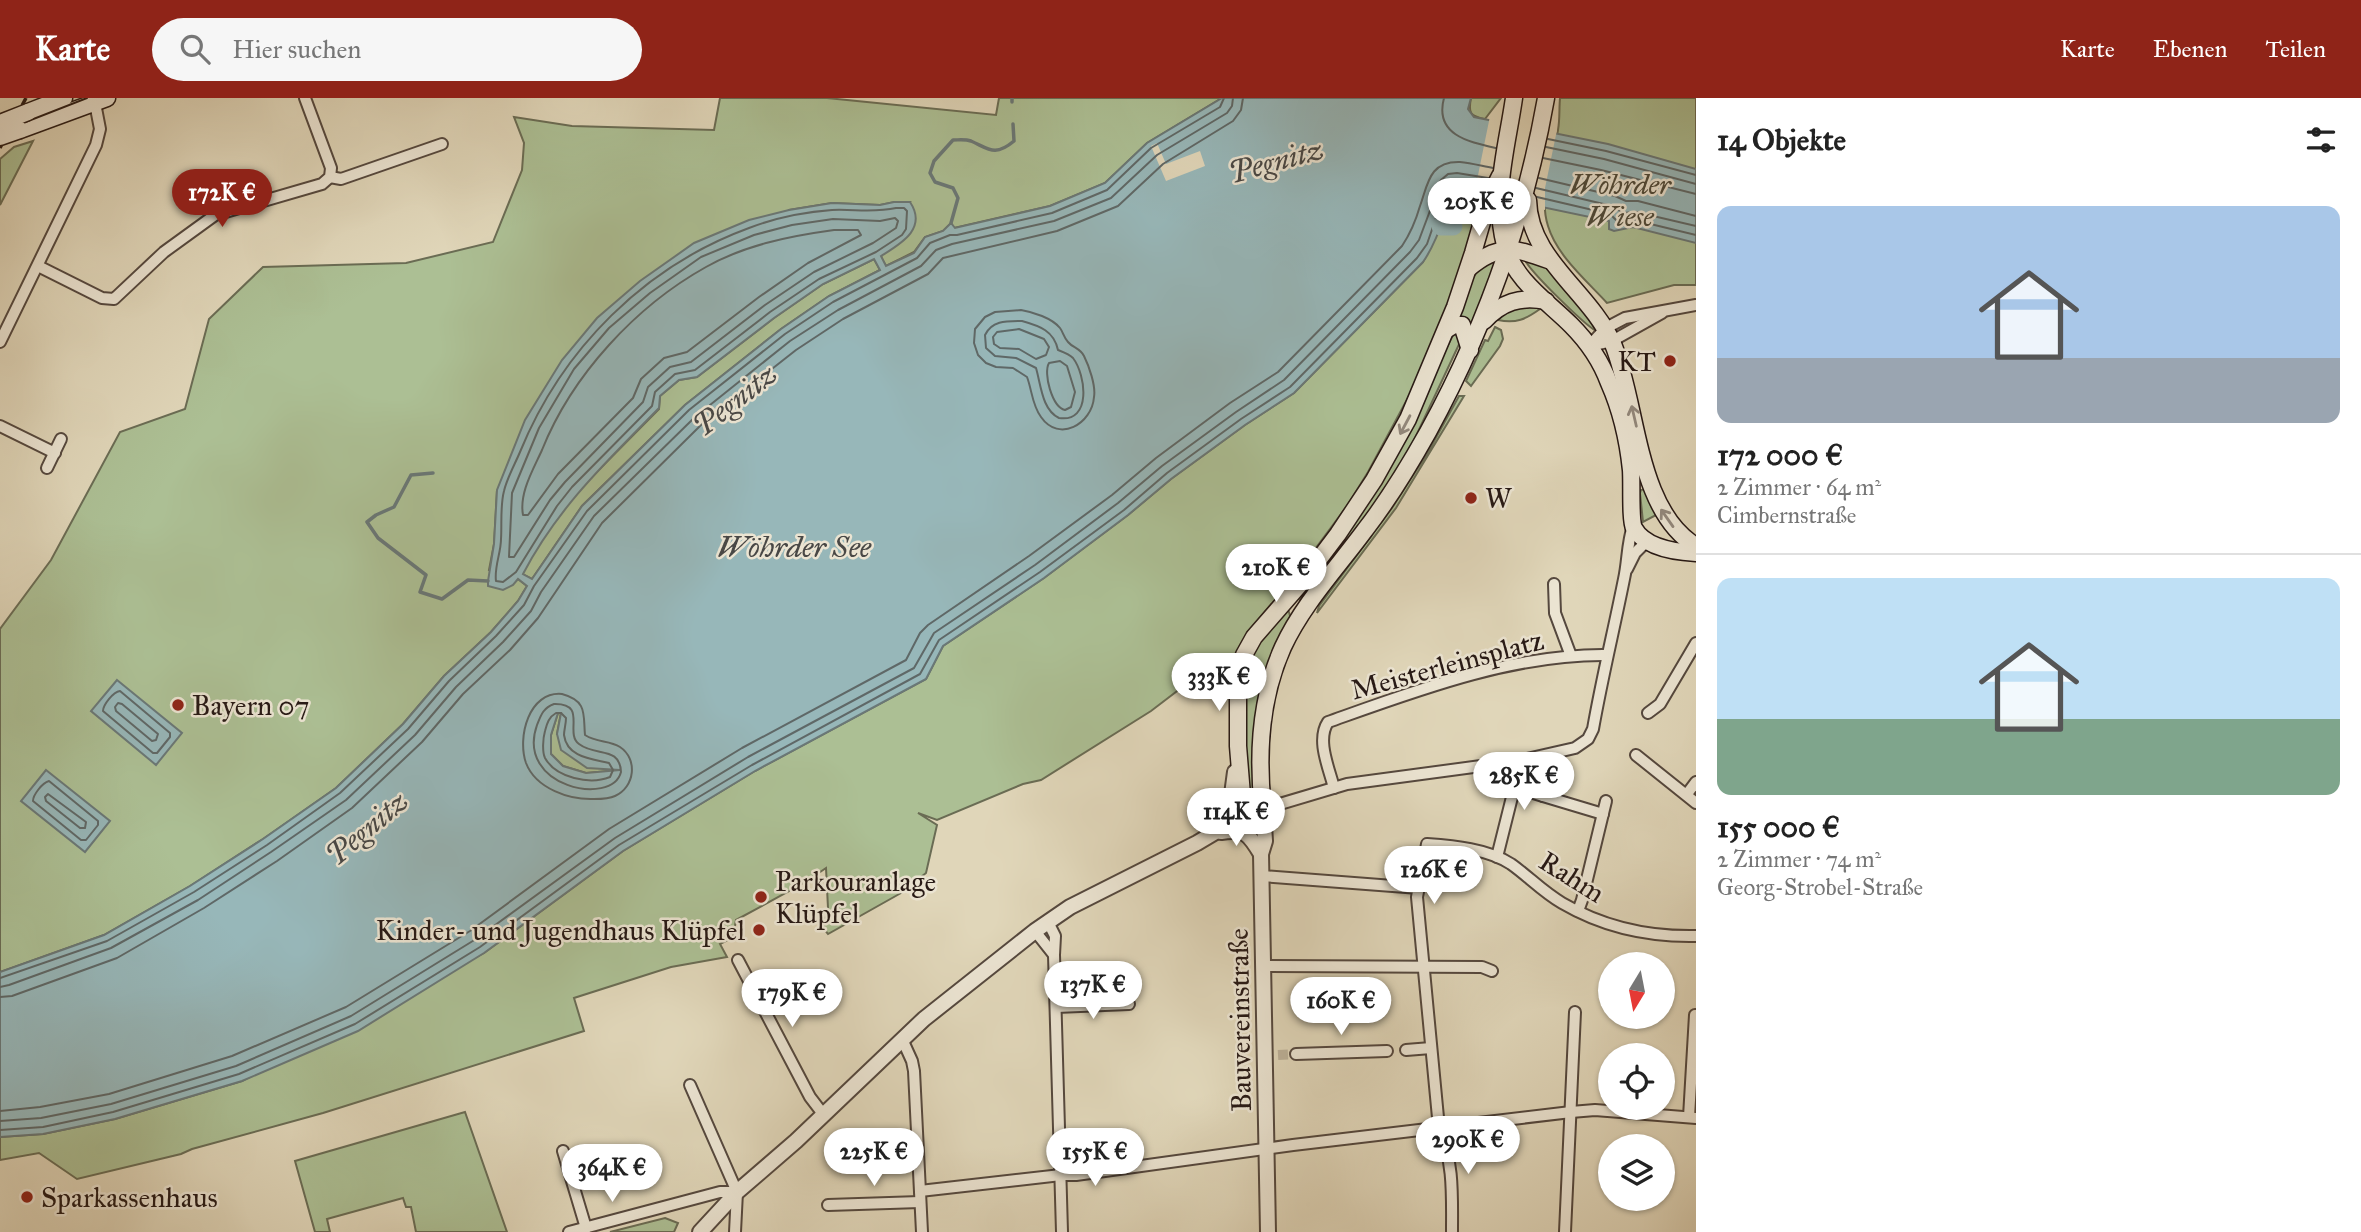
<!DOCTYPE html>
<html lang="de">
<head>
<meta charset="utf-8">
<style>
  :root { --surface:#fff; --page:#f6f6f6; --text:#222; --muted:#767676; --line:#e0e0e0; --accent:#8f2418 }
  body { margin:0; font-family:"IM FELL Great Primer",serif; background:var(--page); color:var(--text); height:100vh; display:flex; flex-direction:column; font-size:26px; white-space:nowrap }
  * { box-sizing:border-box; margin:0 }
  p { font-size:23px; color:var(--muted) }
  .icon { flex:none; width:38px; height:38px; fill:none; stroke:currentColor; stroke-width:2; stroke-linecap:round; stroke-linejoin:round }
  .map { position:relative; flex:1; overflow:hidden }
  .panel { display:flex; flex-direction:column; background:var(--surface); width:665px }
  .panel>* { flex:none }
  .needle { width:46px; rotate:190deg }
  .fabs { position:absolute; left:1598px; top:854px; display:grid; gap:14px }
  .fabs a { display:grid; place-items:center; width:77px; height:77px; border-radius:50%; background:var(--surface); box-shadow:0 2px 5px #0004; font-size:35px }
  .price { position:absolute; translate:-50% -60px; padding:0 16px; border-radius:24px; background:#fff; color:#222; font-size:23px; line-height:46px; filter:drop-shadow(0 2px 4px #0008) }
  .price::after { content:''; position:absolute; left:50%; top:42px; width:21px; height:16px; margin-left:-10px; background:inherit; clip-path:polygon(0 0,100% 0,50% 100%) }
  .price.current { background:var(--accent); color:#fff }
  ul { padding:0; list-style:none }
  li { display:grid; align-content:center; gap:14px; height:371px; padding:0 21px }
  li+li { border-top:2px solid var(--line) }
  li span { display:grid; place-items:center; height:217px; border-radius:14px; color:#555 }
  li>.icon { margin-inline-start:auto }
  span .icon { width:126px; height:126px; fill:#fffc; stroke-width:1 }
  li b { font-size:30px }
  h2 { display:flex; justify-content:space-between; align-items:center; height:84px; padding:0 21px; font-size:30px }
  header { display:flex; align-items:center; gap:42px; box-sizing:border-box; height:98px; padding:0 35px; background:var(--accent); color:#fff }
  header strong { font-size:33px }
  nav { display:flex; gap:38px; margin-inline-start:auto; font-size:24px }
  .search { width:490px; height:63px; background:var(--page); display:flex; align-items:center; gap:18px; box-sizing:border-box; padding:0 24px; border-radius:38px; color:var(--muted); font-size:26px }
  main { display:flex; flex:1; min-height:0 }
  .map>svg:first-child { display:block }
  .green { fill:#acbf94; stroke:#6a6c54; stroke-width:2 }
  .water { fill:#97b7b9; stroke:#6a7877; stroke-width:2; fill-rule:evenodd }
  .pier { fill:#e0d6b9 }
  .lines { fill:none; stroke-linecap:round; stroke-linejoin:round }
  .shore { stroke:#5f6867; stroke-width:2 }
  .stream { stroke:#6a7877; stroke-width:3.5 }
  .river { stroke:#97b7b9; stroke-width:19 }
  .minor-tunnel { stroke:#bbb098; stroke-width:10; stroke-dasharray:10 5; stroke-linecap:butt }
  .minor-casing { stroke:#55483e; stroke-width:14 }
  .tertiary-casing { stroke:#55483e; stroke-width:18 }
  .secondary-casing { stroke:#271915; stroke-width:19 }
  .minor { stroke:#ebe4d2; stroke-width:10 }
  .tertiary { stroke:#ebe4d2; stroke-width:14 }
  .secondary { stroke:#ebe4d2; stroke-width:16 }
  .tram { stroke:#271915; stroke-width:2 }
  .rail { stroke:#271915; stroke-width:3.5; stroke-dasharray:12 12; stroke-linecap:butt }
  .secondary-bridge-casing { stroke:#271915; stroke-width:19; stroke-linecap:butt }
  .secondary-bridge { stroke:#ebe4d2; stroke-width:16 }
  .oneway { stroke:#93897d }
  .poi-dot { fill:#8f2418; stroke:#ebe4d2; stroke-width:2.5 }
  .labels { text-anchor:middle; dominant-baseline:central; stroke-width:5; stroke-linejoin:round; paint-order:stroke }
  .park-label { font-size:28px; font-style:italic; fill:#4f4b3b; stroke:#ebe4d2 }
  .poi-label { font-size:28px; fill:#271915; stroke:#ebe4d2; text-anchor:start }
  .street-label { font-size:28px; fill:#271915; stroke:#ebe4d2 }
  .water-label { font-size:30px; font-style:italic; fill:#494846; stroke:#ebe4d2 }
</style>
</head>
<body>
<header>
<strong>Karte</strong>
<div class="search"><svg class="icon" aria-label="search" viewBox="0 0 24 24"><circle cx="10" cy="10" r="6"/><path d="M15 15l6 6"/></svg>Hier suchen</div>
<nav><a>Karte</a><a>Ebenen</a><a>Teilen</a></nav>
</header>
<main>
<div class="map">
<svg width="1696" height="1134" viewBox="0 0 1696 1134">
  <rect width="100%" height="100%" fill="#e0d6b9"/>
  <filter id="stains"><feTurbulence type="fractalNoise" baseFrequency=".00286" numOctaves="4"/><feColorMatrix values="0 0 0 0 .2 0 0 0 0 .09 0 0 0 0 .02 0 0 0 .5 -.17"/></filter>
  <radialGradient id="worn" r=".72"><stop offset=".6" stop-color="#630" stop-opacity="0"/><stop offset="1" stop-color="#630" stop-opacity=".3"/></radialGradient>
  <g class="green">
    <polygon points="720,0 827,0 996,17 999,0 1222,0 1147,45 1105,85 1050,108 954,130 951,125 943,133 925,139 914,154 886,168 881,159 910,104 895,104 880,107 832,105 789,112 567,390 578,393 659,311 660,298 679,282 697,279 774,220 823,186 874,161 880,172 829,198 781,231 685,307 582,408 532,481 522,476 497,392 494,446 489,472 518,481 527,488 518,503 491,534 444,578 403,626 336,690 263,741 190,788 104,837 0,874 0,531 51,462 120,334 185,311 209,221 263,169 406,165 493,144 522,72 524,45 514,19 572,28 714,32"/>
    <path d="M1471 0H1501L1485 21C1470 18 1468 15 1471 0Z"/>
    <path d="M1560 0H1696V187H1674L1607 205C1587 183 1557 158 1548 128 1538 97 1553 63 1558 32 1560 21 1559 11 1560 0Z"/>
    <polygon points="33,43 0,107 0,61 14,49"/>
    <polygon points="1458,90 1472,93 1471,118 1476,121 1459,179 1417,283 1368,374 1347,408 1298,474 1259,521 1241,546 1229,572 1198,587 1193,581 1151,613 1041,682 1023,686 937,722 918,715 937,727 926,775 901,795 828,836 823,830 828,810 826,770 804,785 736,822 733,839 720,846 727,859 671,869 574,900 584,933 323,1015 192,1051 181,1056 77,1081 39,1055 0,1062 0,1039 43,1036 115,1021 242,983 484,855 623,753 755,673 926,581 943,548 1044,480 1128,417 1171,381 1245,327 1294,295 1423,164 1446,115 1451,95"/>
    <polygon points="1498,159 1472,229 1470,225 1458,220 1473,180 1479,171"/>
    <path d="M1524 160 1546 169 1586 215 1596 233C1584 226 1528 172 1524 160Z"/>
    <path d="M1528 207 1540 211C1526 221 1516 226 1498 222L1507 213Z"/>
    <polygon points="1495,229 1501,232 1503,241 1500,248 1471,288 1466,283 1485,242 1488,243"/>
    <polygon points="1456,231 1462,240 1401,370 1302,505 1300,502 1353,428 1389,364"/>
    <polygon points="1459,298 1464,298 1396,410 1317,515 1319,508 1392,410 1428,354"/>
    <polygon points="1646,391 1658,416 1643,424 1640,395 1641,392"/>
    <polygon points="1288,511 1291,521 1284,539 1256,693 1246,697 1243,596 1253,551"/>
    <polygon points="558,615 561,615 557,636 621,672 586,675 563,668 551,656 551,637"/>
    <polygon points="465,1014 507,1134 416,1134 411,1109 406,1109 403,1100 327,1121 330,1134 315,1134 295,1063"/>
    <polygon points="665,1120 678,1125 674,1134 610,1134"/>
  </g>
  <g class="water">
    <path d="M1222 0H1471L1468 11 1474 19 1608 46 1696 71V145L1633 129 1614 133 1609 131V123L1455 91C1448 98 1448 108 1445 117 1439 134 1433 150 1423 164L1294 295 1245 327 1171 381 1128 417 1044 480 943 548 926 581 755 673 623 753 484 855 358 933 242 983 115 1021 43 1036 0 1039V874L104 837 190 788 263 741 336 690 403 626 444 578 491 534 518 503 527 488 518 481 513 487 503 492 488 488V483L494 446 497 392 525 322 562 262 597 220 640 183 694 145 749 122 789 112 832 105 880 107 894 104H910C928 131 900 146 881 158L886 168 914 155 925 139 943 133 951 125 955 130 1050 108 1105 85 1147 45ZM874 161 880 172 829 198 781 231 685 307 582 408 532 481 523 476C558 409 607 363 659 310L660 298 679 282 697 279 774 220 823 186ZM558 615H561L557 636 561 652 587 670 620 672 586 675 563 668 551 656V637Z"/>
    <polygon points="117,582 182,635 156,667 91,613"/>
    <polygon points="46,672 110,723 85,754 21,703"/>
  </g>
  <g class="pier">
    <polygon points="1490,18 1557,32 1545,90 1545,112 1474,97"/>
    <polygon points="1157,45 1166,66 1200,53 1205,68 1166,83 1151,48"/>
  </g>
  <g class="lines">
    <g class="shore">
      <path d="M1444 0C1434 37 1469 44 1496 50"/>
      <polyline points="1548,41 1606,53 1696,77"/>
      <polyline points="1546,49 1604,61 1696,86"/>
      <polyline points="1543,60 1601,72 1696,96"/>
      <polyline points="1539,80 1615,98 1626,103 1638,103 1696,118"/>
      <polyline points="1536,90 1612,108 1623,115 1636,114 1696,128"/>
      <polyline points="1537,99 1610,116 1618,124 1634,122 1696,137"/>
      <path d="M896 110H904L907 113 906 131 902 137 876 154 819 181 770 214 695 272 675 276 655 294 652 308 572 389 557 408 516 474 503 484 496 483C494 469 501 455 501 441 502 426 500 408 504 393 507 380 515 366 520 354 562 251 645 168 749 130 775 120 805 114 832 112 854 111 874 115 896 110Z"/>
      <polygon points="895,120 898,123 896,130 873,145 814,174 765,207 691,264 670,269 648,289 643,304 565,384 550,402 514,459 509,459 512,395 539,330 574,271 609,230 650,195 701,159 754,137 792,127 833,121 880,123"/>
      <path d="M834 132H858L861 137 808 165 759 199 687 254 664 260 641 281 633 300 558 376 528 417H523C519 395 533 372 542 352 572 277 636 208 706 169 745 147 790 138 834 132Z"/>
      <path d="M1021 212C1033 214 1052 220 1060 230 1063 234 1064 240 1068 244 1073 250 1080 250 1084 258 1089 268 1096 288 1094 299 1092 326 1059 345 1041 319 1032 307 1032 292 1027 279L1013 270 996 269 986 265 978 257 974 245 975 231 985 219 995 214Z"/>
      <path d="M1022 223C1040 228 1054 233 1058 252 1063 254 1069 256 1073 260 1086 277 1092 325 1059 320 1042 312 1041 287 1036 270L1016 260 995 258 986 250 985 237C992 222 1007 223 1022 223Z"/>
      <polygon points="1019,231 1044,241 1049,249 1046,257 1036,261 1019,251 1000,250 994,246 993,239 997,234"/>
      <path d="M1060 263 1067 268 1075 294 1071 309 1065 312C1052 309 1043 275 1049 265Z"/>
      <path d="M120 593 170 635V639L157 655H153L103 613C103 607 113 594 120 593Z"/>
      <path d="M562 596C588 603 583 617 585 637 597 645 609 642 620 649 638 661 635 689 615 698 609 701 601 701 594 701 570 702 536 691 526 665 517 639 529 593 562 596Z"/>
      <polygon points="118,605 122,606 158,636 156,642 152,643 116,613 115,609"/>
      <path d="M554 606C588 605 564 635 579 646 596 659 620 648 621 674 612 709 515 689 537 627 541 617 543 610 554 606Z"/>
      <path d="M556 615H561L566 620C566 626 564 632 564 637 567 660 593 661 609 665L613 672 610 679C590 687 556 680 545 660 542 654 543 640 545 633 547 625 549 619 556 615Z"/>
      <path d="M49 683 98 723V727L86 742H81L33 703C33 697 42 685 49 683Z"/>
      <polygon points="48,696 86,724 85,730 80,730 46,703 45,699"/>
      <polyline points="0,880 107,843 194,794 267,747 340,695 408,631 449,583 496,538 524,507 534,488 587,413 689,312 785,236 833,204 917,160 930,145 950,137 957,137 1052,115 1107,92 1151,50 1220,9 1224,0"/>
      <polyline points="0,889 9,887 111,850 198,802 271,754 346,702 415,637 456,589 503,544 531,513 541,494 594,418 695,319 790,243 838,212 921,168 936,152 952,146 1054,123 1111,100 1157,57 1227,15 1232,8 1233,0"/>
      <polyline points="0,899 12,898 117,860 204,810 277,763 352,710 422,644 463,596 510,552 538,520 602,425 702,326 796,252 843,221 928,176 943,160 1057,133 1118,108 1163,66 1233,23 1241,12 1243,0"/>
      <path d="M0 1013 40 1009 109 996 232 958 346 909 470 833 609 731 742 650 906 562 920 535 928 527 1029 458 1112 397 1156 360 1230 305 1278 274 1402 148C1410 136 1416 122 1420 108 1428 86 1429 63 1460 64 1471 65 1482 68 1493 70"/>
      <polyline points="0,1023 41,1020 111,1006 236,968 351,918 476,841 615,740 748,659 914,570 934,535 1035,467 1118,405 1162,368 1236,314 1284,282 1410,154 1419,142 1431,110 1436,89 1441,82 1448,76 1457,75 1488,80"/>
      <polyline points="0,1032 43,1029 113,1014 239,976 355,926 480,849 619,747 752,667 920,576 939,542 1040,474 1124,412 1167,375 1241,321 1290,289 1417,160 1427,146 1447,88 1459,83 1484,88"/>
    </g>
    <g class="stream">
      <polyline points="1012,0 1012,4"/>
      <path d="M951 125 958 100 953 90 935 84 930 75 934 63 953 42C959 42 965 41 971 43 989 51 995 59 1014 43L1013 26"/>
      <polyline points="433,375 411,377 394,409 376,417 367,424 378,440 426,477 420,494 442,501 468,482 488,483"/>
    </g>
    <polyline class="river" points="1441,128 1453,128"/>
    <polyline class="minor-tunnel" points="1278,957 1296,956"/>
    <defs>
      <g id="minor">
        <polyline points="330,79 341,81 442,46"/>
        <polyline points="38,168 102,200 114,201 164,154 215,117 322,86 330,79 331,70 305,0"/>
        <polyline points="0,244 96,47 100,31 95,5"/>
        <polyline points="1589,248 1606,230 1625,220 1696,207"/>
        <polyline points="1589,248 1612,243 1662,215"/>
        <polyline points="0,328 55,355"/>
        <polyline points="47,370 61,341"/>
        <polyline points="1627,471 1635,455 1647,443"/>
        <polyline points="1554,486 1555,515 1571,558"/>
        <polyline points="1648,615 1660,606 1696,545"/>
        <polyline points="1636,657 1696,705"/>
        <polyline points="1534,679 1542,689 1543,698 1603,716"/>
        <path d="M1334 690C1329 670 1316 642 1328 624 1415 593 1512 556 1606 557"/>
        <polyline points="1527,693 1543,698"/>
        <polyline points="1687,696 1696,684"/>
        <path d="M1263 711 1347 686 1518 663 1575 650 1588 641 1593 631C1602 580 1614 531 1624 481 1628 463 1627 446 1633 428"/>
        <polyline points="1497,759 1514,691 1518,663"/>
        <polyline points="1262,778 1419,790"/>
        <polyline points="1578,813 1582,802 1606,703"/>
        <polyline points="1048,824 1055,838 1054,857 1062,1134"/>
        <polyline points="1035,833 1054,857"/>
        <polyline points="738,862 810,999 823,1016"/>
        <polyline points="1264,868 1482,869 1492,873"/>
        <polyline points="1056,909 1129,906"/>
        <polyline points="902,941 912,963 914,973 922,1134"/>
        <polyline points="1406,952 1431,950"/>
        <polyline points="1296,956 1387,953"/>
        <polyline points="690,987 737,1094"/>
        <polyline points="1689,1019 1695,917"/>
        <polyline points="563,1053 586,1130"/>
        <polyline points="920,1093 1061,1077 1076,1077 1293,1047 1571,1014 1595,1012 1696,1020"/>
        <polyline points="828,1107 920,1104"/>
        <polyline points="569,1134 720,1094 737,1094"/>
        <polyline points="735,1134 737,1094"/>
        <path d="M1452 1134C1452 1098 1454 1064 1439 1030L1417 799 1427 746C1454 748 1488 751 1511 766 1528 778 1543 794 1562 805 1603 829 1648 839 1696 838"/>
        <polyline points="1565,1134 1575,914"/>
      </g>
      <g id="tertiary">
        <polyline points="1219,730 1231,704 1235,674"/>
        <path d="M1221 734C1245 730 1249 736 1261 756"/>
        <polyline points="700,1134 737,1094 796,1043 924,921 1035,833 1070,809 1197,745 1234,723 1263,711 1265,743 1261,756 1268,1134"/>
      </g>
      <g id="secondary">
        <path d="M1514 0C1507 49 1492 97 1505 147 1514 182 1547 203 1571 227 1588 244 1601 263 1609 285 1621 312 1628 343 1631 372 1632 385 1630 422 1634 430 1645 450 1676 454 1696 455"/>
        <polyline points="28,14 64,0"/>
        <polyline points="20,32 107,0"/>
        <path d="M1500 78 1489 100 1473 155 1455 209 1408 321 1374 382 1338 436 1301 485 1254 539 1244 557 1238 582V648L1242 697 1253 709 1263 711C1257 656 1260 600 1283 549 1303 506 1337 470 1365 432 1389 401 1409 368 1428 334 1486 228 1525 119 1546 0"/>
        <path d="M1528 102C1529 162 1590 193 1613 246 1638 307 1636 412 1696 448"/>
        <path d="M1469 170C1500 144 1515 150 1551 163"/>
        <path d="M1484 223C1502 204 1520 198 1546 203"/>
        <polyline points="1446,232 1454,227 1462,227 1470,252"/>
      </g>
    </defs>
    <use href="#minor" class="minor-casing"/>
    <use href="#tertiary" class="tertiary-casing"/>
    <use href="#secondary" class="secondary-casing"/>
    <use href="#minor" class="minor"/>
    <use href="#tertiary" class="tertiary"/>
    <use href="#secondary" class="secondary"/>
    <polyline class="tram" points="0,34 87,0"/>
    <polyline class="rail" points="0,50 26,0"/>
    <defs>
      <g id="secondary-bridge">
        <polyline points="0,25 28,14"/>
        <polyline points="0,39 20,32"/>
      </g>
    </defs>
    <use href="#secondary-bridge" class="secondary-bridge-casing"/>
    <use href="#secondary-bridge" class="secondary-bridge"/>
  </g>
  <defs><path id="oneway-shaft" d="M-6 0H5M1.5-3L5.5 0L1.5 3" fill="none" stroke-width="1.6" stroke-linecap="round" stroke-linejoin="round" transform="scale(1.75)"/></defs>
  <g class="oneway">
    <use href="#oneway-shaft" transform="translate(1634 318) rotate(-103)"/>
    <use href="#oneway-shaft" transform="translate(1405 327) rotate(118)"/>
    <use href="#oneway-shaft" transform="translate(1667 420) rotate(-125)"/>
  </g>
  <g class="poi-dot">
    <circle cx="1670" cy="263" r="7"/>
    <circle cx="1471" cy="400" r="7"/>
    <circle cx="178" cy="607" r="7"/>
    <circle cx="761" cy="799" r="7"/>
    <circle cx="759" cy="832" r="7"/>
    <circle cx="27" cy="1099" r="7"/>
  </g>
  <g class="labels">
    <g class="park-label">
      <text x="1620" y="86">Wöhrder<tspan x="1620" dy="32">Wiese</tspan></text>
    </g>
    <g class="poi-label">
      <text x="1656" y="263" text-anchor="end">KT</text>
      <text x="1485" y="400">W</text>
      <text x="192" y="607">Bayern 07</text>
      <text x="775" y="783">Parkouranlage<tspan x="775" dy="32">Klüpfel</tspan></text>
      <text x="745" y="832" text-anchor="end">Kinder- und Jugendhaus Klüpfel</text>
      <text x="41" y="1099">Sparkassenhaus</text>
    </g>
    <g class="street-label">
      <text transform="translate(1447 567) rotate(-15)">Meisterleinsplatz</text>
      <text transform="translate(1572 779) rotate(32)">Rahm</text>
      <text transform="translate(1240 922) rotate(-91)">Bauvereinstraße</text>
    </g>
    <g class="water-label">
      <text transform="translate(1276 63) rotate(-15)">Pegnitz</text>
      <text transform="translate(735 302) rotate(-38)">Pegnitz</text>
      <text x="794" y="449">Wöhrder See</text>
      <text transform="translate(367 730) rotate(-40)">Pegnitz</text>
    </g>
  </g>
  <rect width="100%" height="100%" filter="url(#stains)"/>
  <rect width="100%" height="100%" fill="url(#worn)"/>
</svg>
<div class="fabs">
<a><svg class="needle" viewBox="-14 -14 28 28"><path d="M0-13l5 13h-10z" fill="#e53935"/><path d="M0 13l5-13h-10z" fill="#767676"/></svg></a>
<a><svg class="icon" aria-label="locate" viewBox="0 0 24 24"><circle cx="12" cy="12" r="6"/><path d="M12 2v4M12 18v4M2 12h4M18 12h4"/></svg></a>
<a><svg class="icon" aria-label="layers" viewBox="0 0 24 24"><path d="M12 4l9 5-9 5-9-5zM3 14l9 5 9-5"/></svg></a>
</div>
<b class="price current" style="left:222px;top:131px">172K €</b>
<b class="price" style="left:1479px;top:140px">205K €</b>
<b class="price" style="left:1276px;top:506px">210K €</b>
<b class="price" style="left:1219px;top:615px">333K €</b>
<b class="price" style="left:1524px;top:714px">285K €</b>
<b class="price" style="left:1236px;top:750px">114K €</b>
<b class="price" style="left:1434px;top:808px">126K €</b>
<b class="price" style="left:1093px;top:923px">137K €</b>
<b class="price" style="left:792px;top:931px">179K €</b>
<b class="price" style="left:1341px;top:939px">160K €</b>
<b class="price" style="left:1468px;top:1078px">290K €</b>
<b class="price" style="left:874px;top:1090px">225K €</b>
<b class="price" style="left:1095px;top:1090px">155K €</b>
<b class="price" style="left:612px;top:1106px">364K €</b>
</div>
<section class="panel">
<h2>14 Objekte<svg class="icon" aria-label="filters" viewBox="0 0 24 24"><path d="M4 7h16M4 17h16"/><circle cx="9" cy="7" r="2"/><circle cx="15" cy="17" r="2"/></svg></h2>
<ul>
<li><span style="background:linear-gradient(#a9c7e8 70%,#9aa5b1 0)"><svg class="icon" aria-label="home" viewBox="0 0 24 24"><path d="M3 11l9-7 9 7M6 9v11h12V9"/></svg></span><div><b>172 000 €</b><p>2 Zimmer · 64 m²</p><p>Cimbernstraße</p></div></li>
<li><span style="background:linear-gradient(#bfe0f5 65%,#7fa58c 0)"><svg class="icon" aria-label="home" viewBox="0 0 24 24"><path d="M3 11l9-7 9 7M6 9v11h12V9"/></svg></span><div><b>155 000 €</b><p>2 Zimmer · 74 m²</p><p>Georg-Strobel-Straße</p></div></li>
</ul>
</section>
</main>
</body>
</html>
